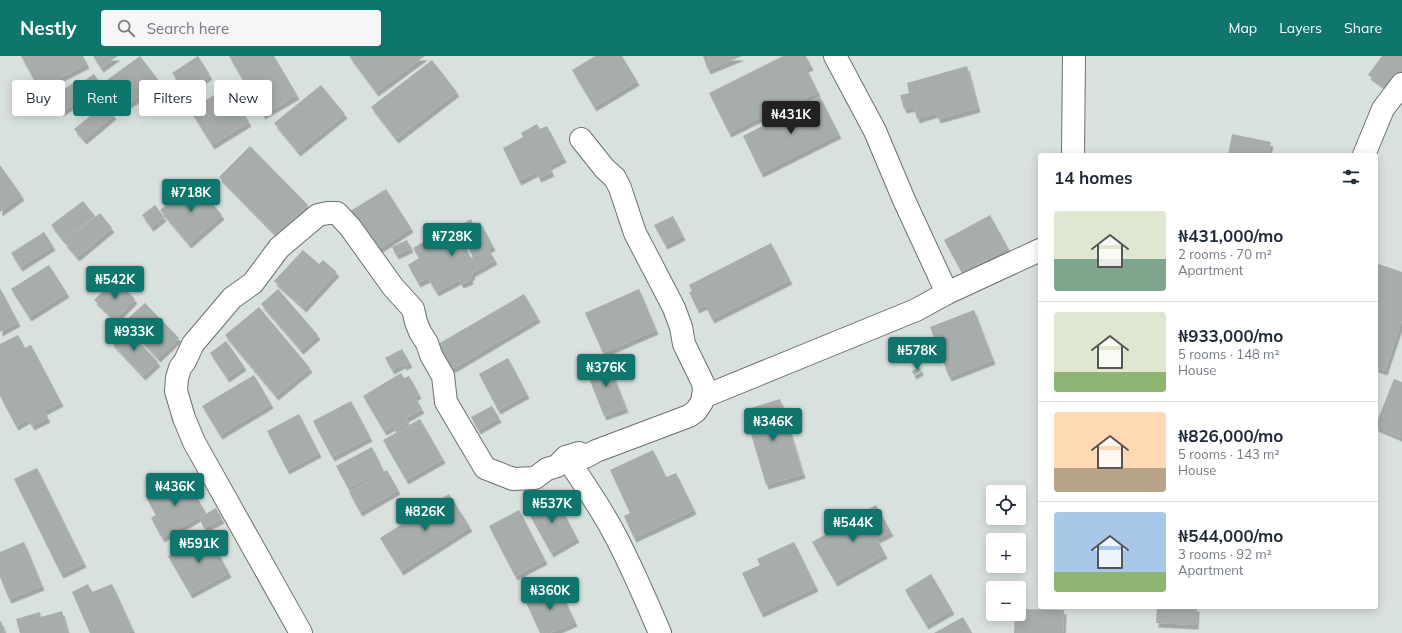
<!DOCTYPE html>
<html lang="en">
<head>
<meta charset="utf-8">
<style>
  :root { --surface:#fff; --page:#f6f6f7; --text:#1f2937; --muted:#747a83; --line:#e0e1e3; --accent:#0f766e }
  body { margin:0; font-family:Mulish,sans-serif; background:var(--page); color:var(--text); height:100vh; display:flex; flex-direction:column; font-size:15px; white-space:nowrap }
  * { box-sizing:border-box; margin:0 }
  p { font-size:13px; color:var(--muted) }
  .icon { flex:none; width:22px; height:22px; fill:none; stroke:currentColor; stroke-width:2; stroke-linecap:round; stroke-linejoin:round }
  .map { position:relative; flex:1; overflow:hidden }
  .side { position:absolute; left:1038px; top:97px; width:340px; height:456px; display:flex; flex-direction:column; background:var(--surface); border-radius:4px; box-shadow:0 2px 10px #0003 }
  .side>* { flex:none }
  .guide { position:absolute; left:12px; top:24px; width:380px; height:36px; display:flex; gap:8px }
  .fabs { position:absolute; left:986px; top:429px; display:grid; gap:8px }
  .fabs a { display:grid; place-items:center; width:40px; height:40px; border-radius:4px; background:var(--surface); box-shadow:0 2px 10px #0003; font-size:20px }
  .price { position:absolute; translate:-50% -34px; padding:0 9px; border-radius:4px; background:var(--accent); color:#fff; font-size:13px; line-height:26px; filter:drop-shadow(0 1px 2px #0008) }
  .price::after { content:''; position:absolute; left:50%; top:24px; width:12px; height:9px; margin-left:-6px; background:inherit; clip-path:polygon(0 0,100% 0,50% 100%) }
  .price.on { background:#222; color:#fff }
  ul { padding:0; list-style:none }
  li { display:flex; align-items:center; gap:12px; height:100px; padding:0 16px }
  li+li { border-top:1px solid var(--line) }
  li span { display:grid; place-items:center; flex:none; width:112px; height:80px; border-radius:4px; color:#555 }
  li>.icon { margin-inline-start:auto }
  span .icon { width:48px; height:48px; fill:#fffc; stroke-width:1 }
  li b { font-size:17px }
  h2 { display:flex; justify-content:space-between; align-items:center; height:48px; padding:0 16px; font-size:17px }
  .chip { padding:0 14px; border-radius:4px; background:var(--surface); box-shadow:0 2px 10px #0003; font-size:14px; line-height:36px }
  .chip.on { background:var(--accent); color:#fff }
  header { display:flex; align-items:center; gap:24px; box-sizing:border-box; height:56px; padding:0 20px; background:var(--accent); color:#fff }
  header strong { font-size:19px }
  nav { display:flex; gap:22px; margin-inline-start:auto; font-size:14px }
  .search { width:280px; height:36px; background:var(--page); display:flex; align-items:center; gap:10px; box-sizing:border-box; padding:0 14px; border-radius:4px; color:var(--muted); font-size:15px }
  .map>svg:first-child { display:block }
  .building { fill:#a7adaa; filter:url(#shadow) }
  .lines { fill:none; stroke-linecap:round; stroke-linejoin:round }
  .street-casing { stroke:#6a716f; stroke-width:24 }
  .street { stroke:#fff; stroke-width:22 }
</style>
</head>
<body>
<header>
<strong>Nestly</strong>
<div class="search"><svg class="icon" aria-label="search" viewBox="0 0 24 24"><circle cx="10" cy="10" r="6"/><path d="M15 15l6 6"/></svg>Search here</div>
<nav><a>Map</a><a>Layers</a><a>Share</a></nav>
</header>
<div class="map">
<svg width="1402" height="577" viewBox="0 0 1402 577">
  <defs>
    <filter id="shadow"><feDropShadow dx="2.5" dy="4.5" stdDeviation="0" flood-color="#0004"/></filter>
  </defs>
  <rect width="100%" height="100%" fill="#d9e1df"/>
  <g class="building">
    <polygon points="21,0 83,0 87,8 39,33"/>
    <polygon points="93,0 118,0 101,12"/>
    <polygon points="140,0 160,26 126,50 107,24"/>
    <polygon points="198,0 210,19 186,36 172,17"/>
    <polygon points="229,0 274,0 297,39 263,59"/>
    <polygon points="349,0 425,0 376,36"/>
    <polygon points="595,0 622,0 637,25 594,51 572,14"/>
    <polygon points="703,0 742,0 708,14"/>
    <polygon points="783,0 806,0 811,10 806,12 818,36 789,51 787,48 729,77 709,37"/>
    <polygon points="1382,0 1402,0 1402,16 1389,34 1368,19"/>
    <polygon points="432,4 457,36 396,83 371,51"/>
    <polygon points="967,10 978,52 938,63 936,57 917,63 914,51 904,53 900,39 909,37 907,27"/>
    <polygon points="94,18 104,33 89,43 80,28"/>
    <polygon points="73,27 83,42 61,56 51,42"/>
    <polygon points="321,29 345,58 298,96 274,67"/>
    <polygon points="227,31 249,66 212,89 190,54"/>
    <polygon points="820,41 839,78 761,117 743,80"/>
    <polygon points="85,43 89,47 81,53 78,49"/>
    <polygon points="105,48 114,59 84,84 74,73"/>
    <polygon points="537,68 540,73 547,70 564,102 549,110 552,116 539,122 536,116 519,125 503,92 523,81 521,77"/>
    <polygon points="1232,78 1271,86 1268,99 1228,99"/>
    <polygon points="250,90 308,149 277,180 219,121"/>
    <polygon points="0,109 22,140 0,156"/>
    <polygon points="194,126 222,159 189,188 160,154"/>
    <polygon points="386,133 411,172 373,197 347,157"/>
    <polygon points="83,145 95,160 63,184 51,169"/>
    <polygon points="155,149 164,161 151,171 142,159"/>
    <polygon points="100,157 112,172 77,201 64,186"/>
    <polygon points="990,159 1008,192 962,217 944,184"/>
    <polygon points="673,160 683,180 665,189 654,169"/>
    <polygon points="471,163 474,169 480,166 493,190 488,193 495,204 472,217 473,219 470,221 471,224 461,228 459,224 436,236 428,222 418,227 408,209 419,202 413,192 437,178 440,185 447,182 451,189 461,183 471,202 473,201 457,171"/>
    <polygon points="44,176 53,190 20,211 11,197"/>
    <polygon points="407,184 411,192 396,199 392,191"/>
    <polygon points="771,187 790,224 712,263 705,249 697,253 689,236 692,235 689,229"/>
    <polygon points="303,194 319,208 323,204 337,216 304,252 274,225"/>
    <polygon points="1376,207 1402,216 1402,264 1385,315 1376,312"/>
    <polygon points="49,209 67,237 29,261 11,233"/>
    <polygon points="115,223 135,243 115,264 94,244"/>
    <polygon points="0,232 18,266 0,276"/>
    <polygon points="278,233 318,279 301,294 261,248"/>
    <polygon points="639,233 656,274 603,297 585,257"/>
    <polygon points="524,238 538,262 452,313 438,288"/>
    <polygon points="145,247 179,282 158,302 124,266"/>
    <polygon points="259,251 310,312 276,340 225,279"/>
    <polygon points="974,254 993,304 949,321 930,271"/>
    <polygon points="126,272 158,306 143,320 111,286"/>
    <polygon points="18,279 25,292 31,289 61,346 44,355 48,362 32,370 28,363 16,370 0,340 0,288"/>
    <polygon points="226,285 244,310 227,322 210,297"/>
    <polygon points="402,293 410,307 404,310 403,308 392,314 385,302"/>
    <polygon points="508,302 527,338 498,354 479,318"/>
    <polygon points="607,303 626,352 604,360 585,312"/>
    <polygon points="920,311 921,315 914,319 912,315"/>
    <polygon points="401,317 404,322 409,320 419,338 415,341 422,353 406,362 408,366 395,374 393,370 384,375 363,340"/>
    <polygon points="254,319 271,348 220,379 202,350"/>
    <polygon points="1394,323 1402,326 1402,382 1376,371 1376,368"/>
    <polygon points="780,343 803,418 766,429 744,354"/>
    <polygon points="351,345 370,381 332,401 313,365"/>
    <polygon points="492,350 499,362 478,374 471,361"/>
    <polygon points="299,358 319,397 287,414 267,375"/>
    <polygon points="420,363 443,403 406,424 383,384"/>
    <polygon points="372,391 383,414 348,432 336,410"/>
    <polygon points="653,394 666,421 676,417 694,454 634,482 624,460 630,457 610,414"/>
    <polygon points="37,412 84,507 61,518 14,423"/>
    <polygon points="387,414 398,434 360,456 349,436"/>
    <polygon points="185,421 206,457 162,482 151,462 156,459 147,443"/>
    <polygon points="449,438 470,471 401,515 380,482"/>
    <polygon points="554,439 577,482 551,497 527,454"/>
    <polygon points="876,449 891,476 877,483 885,498 835,526 812,486 849,465 847,462 860,454 862,457"/>
    <polygon points="216,452 222,463 204,472 199,462"/>
    <polygon points="519,454 545,504 515,520 489,470"/>
    <polygon points="208,478 229,517 190,538 168,500"/>
    <polygon points="24,486 42,530 9,543 0,521 0,496"/>
    <polygon points="794,486 816,531 761,557 742,517 760,509 757,503"/>
    <polygon points="931,518 952,554 926,569 905,534"/>
    <polygon points="88,528 92,536 112,528 133,574 127,577 90,577 72,536"/>
    <polygon points="558,529 575,566 550,577 540,577 525,544"/>
    <polygon points="1157,551 1197,551 1196,569 1156,567"/>
    <polygon points="1019,553 1064,554 1063,577 1014,577 1015,558 1019,558"/>
    <polygon points="62,555 68,577 20,577 16,563 40,556 41,561"/>
    <polygon points="963,561 972,577 934,577"/>
    <polygon points="1,565 5,577 0,577 0,566"/>
  </g>
  <g class="lines">
    <defs>
      <g id="street">
        <polyline points="835,0 875,75 904,144 947,237"/>
        <polyline points="1073,99 1074,0"/>
        <polyline points="1364,99 1383,53 1402,28"/>
        <polyline points="703,341 916,254 947,237 1040,194"/>
        <polyline points="566,401 579,397 585,401 596,395 689,360 696,355 702,346 704,335 703,327 684,288 681,271 674,252 635,177 620,132 615,122 605,113 581,83"/>
        <path d="M301 577 194 386 184 362 176 335 177 322 180 312 185 305 193 288 232 242 253 227 279 192 318 159 328 157H337L350 171 393 231 413 253 416 266 420 276 427 287 431 299 443 320 446 346 485 412 513 423 535 422 547 413 557 410 566 401C583 426 601 452 615 479 632 511 646 544 660 577"/>
      </g>
    </defs>
    <use href="#street" class="street-casing"/>
    <use href="#street" class="street"/>
  </g>
</svg>
<div class="fabs">
<a><svg class="icon" aria-label="locate" viewBox="0 0 24 24"><circle cx="12" cy="12" r="6"/><path d="M12 2v4M12 18v4M2 12h4M18 12h4"/></svg></a>
<a>+</a>
<a>−</a>
</div>
<b class="price on" style="left:791px;top:79px">₦431K</b>
<b class="price" style="left:191px;top:157px">₦718K</b>
<b class="price" style="left:452px;top:201px">₦728K</b>
<b class="price" style="left:115px;top:244px">₦542K</b>
<b class="price" style="left:134px;top:296px">₦933K</b>
<b class="price" style="left:917px;top:315px">₦578K</b>
<b class="price" style="left:606px;top:332px">₦376K</b>
<b class="price" style="left:773px;top:386px">₦346K</b>
<b class="price" style="left:175px;top:451px">₦436K</b>
<b class="price" style="left:552px;top:468px">₦537K</b>
<b class="price" style="left:425px;top:476px">₦826K</b>
<b class="price" style="left:853px;top:487px">₦544K</b>
<b class="price" style="left:199px;top:508px">₦591K</b>
<b class="price" style="left:550px;top:555px">₦360K</b>
<div class="guide">
<a class="chip">Buy</a>
<a class="chip on">Rent</a>
<a class="chip">Filters</a>
<a class="chip">New</a>
</div>
<section class="side">
<h2>14 homes<svg class="icon" aria-label="filters" viewBox="0 0 24 24"><path d="M4 7h16M4 17h16"/><circle cx="9" cy="7" r="2"/><circle cx="15" cy="17" r="2"/></svg></h2>
<ul>
<li><span style="background:linear-gradient(#dfe7d0 60%,#7fa58c 0)"><svg class="icon" aria-label="home" viewBox="0 0 24 24"><path d="M3 11l9-7 9 7M6 9v11h12V9"/></svg></span><div><b>₦431,000/mo</b><p>2 rooms · 70 m²</p><p>Apartment</p></div></li>
<li><span style="background:linear-gradient(#dfe7d0 75%,#8fb573 0)"><svg class="icon" aria-label="home" viewBox="0 0 24 24"><path d="M3 11l9-7 9 7M6 9v11h12V9"/></svg></span><div><b>₦933,000/mo</b><p>5 rooms · 148 m²</p><p>House</p></div></li>
<li><span style="background:linear-gradient(#ffd9b3 70%,#b9a48a 0)"><svg class="icon" aria-label="home" viewBox="0 0 24 24"><path d="M3 11l9-7 9 7M6 9v11h12V9"/></svg></span><div><b>₦826,000/mo</b><p>5 rooms · 143 m²</p><p>House</p></div></li>
<li><span style="background:linear-gradient(#a9c7e8 75%,#8fb573 0)"><svg class="icon" aria-label="home" viewBox="0 0 24 24"><path d="M3 11l9-7 9 7M6 9v11h12V9"/></svg></span><div><b>₦544,000/mo</b><p>3 rooms · 92 m²</p><p>Apartment</p></div></li>
</ul>
</section>
</div>
</body>
</html>
